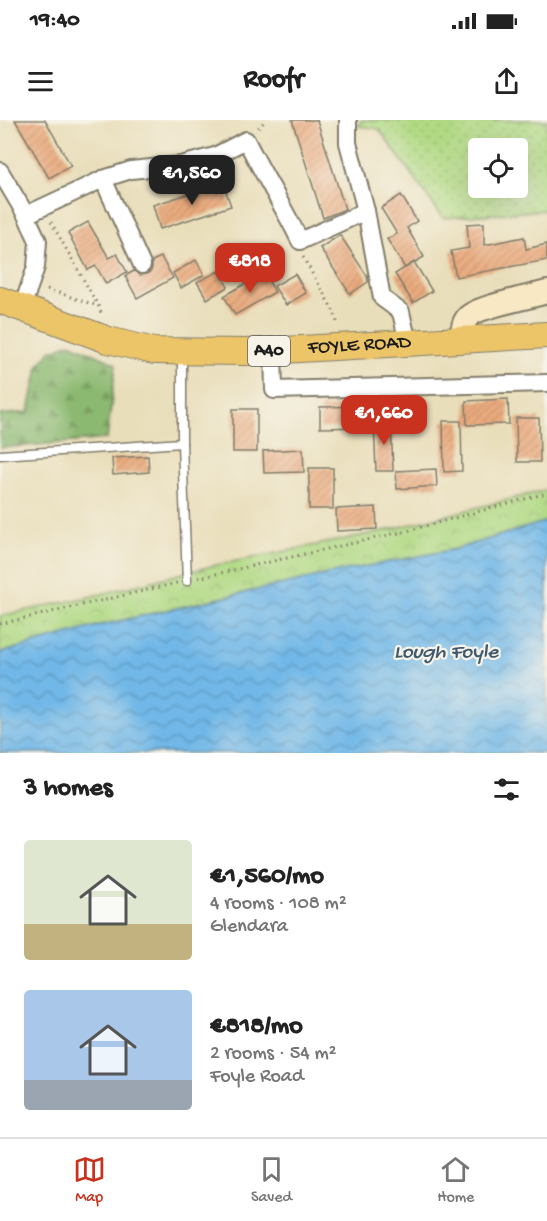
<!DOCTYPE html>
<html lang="en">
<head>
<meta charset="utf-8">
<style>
  :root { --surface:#fff; --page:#f6f6f6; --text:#222; --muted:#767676; --line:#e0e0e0; --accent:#c8321e }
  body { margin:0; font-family:"Gochi Hand",sans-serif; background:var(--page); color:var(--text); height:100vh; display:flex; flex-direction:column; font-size:22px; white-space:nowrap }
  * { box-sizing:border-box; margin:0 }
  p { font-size:20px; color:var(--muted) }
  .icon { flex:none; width:33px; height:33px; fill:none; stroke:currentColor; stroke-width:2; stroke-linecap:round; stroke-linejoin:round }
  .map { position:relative; height:633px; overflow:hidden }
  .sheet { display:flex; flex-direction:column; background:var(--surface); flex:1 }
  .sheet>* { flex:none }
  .fabs { position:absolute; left:468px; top:18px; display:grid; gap:12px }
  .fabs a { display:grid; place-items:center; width:60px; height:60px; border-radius:6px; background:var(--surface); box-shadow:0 6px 24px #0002; font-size:30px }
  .price { position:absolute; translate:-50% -51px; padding:0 14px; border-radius:12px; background:var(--accent); color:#fff; font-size:20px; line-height:39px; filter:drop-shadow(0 2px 3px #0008) }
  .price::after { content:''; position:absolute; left:50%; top:36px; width:18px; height:14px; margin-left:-9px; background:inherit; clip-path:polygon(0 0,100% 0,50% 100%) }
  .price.current { background:#222; color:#fff }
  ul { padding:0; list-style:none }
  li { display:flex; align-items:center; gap:18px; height:150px; padding:0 24px }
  li span { display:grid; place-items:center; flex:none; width:168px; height:120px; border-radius:6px; color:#555 }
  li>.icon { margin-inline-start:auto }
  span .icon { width:72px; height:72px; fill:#fffc; stroke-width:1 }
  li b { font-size:26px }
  h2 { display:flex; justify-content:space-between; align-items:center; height:72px; padding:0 24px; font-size:26px }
  .status { display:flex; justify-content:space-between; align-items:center; height:42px; padding:0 30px; background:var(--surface); direction:ltr }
  .status svg { height:16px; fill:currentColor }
  header { display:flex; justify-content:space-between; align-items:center; height:78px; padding:0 24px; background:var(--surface); font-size:27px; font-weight:700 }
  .menu { display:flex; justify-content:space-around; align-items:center; height:84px; border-top:2px solid var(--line); background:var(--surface); font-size:16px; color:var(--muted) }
  .menu a { display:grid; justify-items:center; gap:3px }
  .menu .current { color:var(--accent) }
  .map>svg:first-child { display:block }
  .grass { fill:url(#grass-dots); stroke:#667a50; stroke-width:1.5; fill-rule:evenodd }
  .forest { fill:url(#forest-firs); stroke:#546a46; stroke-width:1.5 }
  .park { fill:url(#park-crowns); stroke:#667a50; stroke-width:1.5 }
  .water { fill:url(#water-waves); stroke:#466a82; stroke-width:1.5 }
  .building { fill:url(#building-hatch) }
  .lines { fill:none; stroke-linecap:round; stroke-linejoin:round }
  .lane-casing { stroke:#827d6b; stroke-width:11 }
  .street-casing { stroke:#827d6b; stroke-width:20 }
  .secondary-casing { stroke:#827d6b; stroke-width:26 }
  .primary-casing { stroke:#827d6b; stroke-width:28 }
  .path { stroke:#827d6b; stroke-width:3; stroke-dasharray:1.5 4.5; stroke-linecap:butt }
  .lane { stroke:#fff; stroke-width:8 }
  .street { stroke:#fff; stroke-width:16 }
  .secondary { stroke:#f8e8c3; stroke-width:22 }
  .primary { stroke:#edc569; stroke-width:26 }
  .labels { text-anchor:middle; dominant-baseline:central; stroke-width:4.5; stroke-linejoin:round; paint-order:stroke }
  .shield { fill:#f7f3e8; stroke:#5e5c59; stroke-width:1.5 }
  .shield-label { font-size:18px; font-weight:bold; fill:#1c1c1c }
  .street-label { font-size:20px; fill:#1c1c1c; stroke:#f7f3e8 }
  .water-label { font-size:21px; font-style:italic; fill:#3e5a6e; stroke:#f7f3e8 }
</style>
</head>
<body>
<div class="status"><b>19:40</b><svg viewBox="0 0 49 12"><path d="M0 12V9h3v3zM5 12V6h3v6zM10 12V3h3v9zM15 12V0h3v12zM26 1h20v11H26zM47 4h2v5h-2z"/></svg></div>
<header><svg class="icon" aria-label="menu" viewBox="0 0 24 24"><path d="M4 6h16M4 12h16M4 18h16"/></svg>Roofr<svg class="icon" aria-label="share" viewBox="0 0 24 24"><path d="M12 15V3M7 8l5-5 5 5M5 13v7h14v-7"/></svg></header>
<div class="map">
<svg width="547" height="633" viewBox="0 0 547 633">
  <defs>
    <pattern id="grass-dots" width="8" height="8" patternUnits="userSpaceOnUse" patternTransform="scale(1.5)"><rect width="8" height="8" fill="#b0d983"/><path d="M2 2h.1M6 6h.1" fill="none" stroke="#97ba71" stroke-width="1.8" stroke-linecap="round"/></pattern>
    <pattern id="forest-firs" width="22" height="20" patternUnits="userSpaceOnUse" patternTransform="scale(1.5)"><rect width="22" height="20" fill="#8cb971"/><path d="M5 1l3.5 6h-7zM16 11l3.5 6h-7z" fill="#789e61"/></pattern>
    <pattern id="park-crowns" width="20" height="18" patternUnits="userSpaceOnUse" patternTransform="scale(1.5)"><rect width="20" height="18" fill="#b0d983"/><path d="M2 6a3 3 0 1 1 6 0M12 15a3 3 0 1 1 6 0" fill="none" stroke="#97ba71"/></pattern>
    <pattern id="water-waves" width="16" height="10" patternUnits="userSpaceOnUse" patternTransform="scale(1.5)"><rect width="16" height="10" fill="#71b8e8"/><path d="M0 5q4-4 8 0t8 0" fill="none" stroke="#5c95bb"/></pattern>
    <pattern id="building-hatch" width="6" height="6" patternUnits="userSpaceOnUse" patternTransform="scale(1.5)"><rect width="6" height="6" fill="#eaab7e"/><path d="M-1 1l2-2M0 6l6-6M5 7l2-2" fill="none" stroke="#c8936c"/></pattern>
  </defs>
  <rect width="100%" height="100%" fill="#f7f3e8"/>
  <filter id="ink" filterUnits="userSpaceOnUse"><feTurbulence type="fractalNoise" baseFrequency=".0167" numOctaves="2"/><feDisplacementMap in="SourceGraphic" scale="12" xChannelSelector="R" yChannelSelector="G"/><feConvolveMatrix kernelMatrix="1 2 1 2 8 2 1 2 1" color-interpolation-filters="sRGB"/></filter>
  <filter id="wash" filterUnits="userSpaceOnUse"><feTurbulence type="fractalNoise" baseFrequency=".008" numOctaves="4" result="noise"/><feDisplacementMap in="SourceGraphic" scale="24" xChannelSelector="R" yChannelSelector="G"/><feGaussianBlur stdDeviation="1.35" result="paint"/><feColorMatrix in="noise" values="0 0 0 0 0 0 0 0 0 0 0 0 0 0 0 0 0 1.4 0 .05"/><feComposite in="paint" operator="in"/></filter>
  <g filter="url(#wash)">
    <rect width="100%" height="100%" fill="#e9deba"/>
    <path class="grass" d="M361 0H547V90L443 98 379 9 358 6ZM478 28H518V68H478Z"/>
    <polygon class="forest" points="70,223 116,244 107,319 0,328 0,295 29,292 38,247 50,231"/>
    <polygon class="park" points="547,370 547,401 456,429 337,452 101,505 0,533 0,496 93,476 212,446 380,412"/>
    <polygon class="water" points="547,401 547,633 0,633 0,533 101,505 337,452 456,429"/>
    <g id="blocks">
      <g class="building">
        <polygon points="15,0 45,0 71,46 49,58"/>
        <polygon points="292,0 317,0 345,89 323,98"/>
        <polygon points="223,63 231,86 160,109 153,85"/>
        <polygon points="401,75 417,101 407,108 424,137 405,148 387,119 397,114 381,88"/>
        <polygon points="88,102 109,138 117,134 127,152 106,164 96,146 88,150 68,113"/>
        <polygon points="484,103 484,125 524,117 526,129 547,124 547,140 456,157 451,131 469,128 467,104"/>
        <polygon points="340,115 367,156 368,162 350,174 320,128"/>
        <polygon points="161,137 173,158 137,178 125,156 134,151 140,155 147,154 151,151 152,147 152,141"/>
        <polygon points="196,140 204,155 181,168 173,153"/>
        <polygon points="414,142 432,171 413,183 395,154"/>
        <polygon points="219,151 228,167 207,179 197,162"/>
        <polygon points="264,153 275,172 235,195 224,176"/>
        <polygon points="295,154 306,173 286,185 274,166"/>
        <polygon points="508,279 509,304 467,305 466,281"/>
        <polygon points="368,286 368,307 320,308 320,287"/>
        <rect x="233" y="289" width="24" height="43"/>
        <polygon points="516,298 539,298 540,342 517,342"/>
        <polygon points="391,301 393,351 376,351 374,302"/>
        <polygon points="443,301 461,301 462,351 444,352"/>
        <polygon points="303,329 304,352 264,353 263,331"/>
        <polygon points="148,336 149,352 113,355 112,338"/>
        <rect x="309" y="348" width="24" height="41"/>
        <polygon points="436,349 437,366 397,369 396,351"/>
        <polygon points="376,387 377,409 337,411 336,389"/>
      </g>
    </g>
  </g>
  <g filter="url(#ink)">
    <use href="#blocks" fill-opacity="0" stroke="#827d6b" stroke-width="1.5"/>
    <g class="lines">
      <defs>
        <g id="lane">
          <polyline points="182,323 187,461"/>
          <polyline points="0,335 182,323 182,235"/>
        </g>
        <g id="street">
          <polyline points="348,0 348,23 366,91 382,178 401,192 408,223"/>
          <polyline points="0,51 26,95 38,121 36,147 22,188"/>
          <polyline points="103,59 142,145"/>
          <path d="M26 95 103 59 131 50 181 45 215 36 246 20C263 54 283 86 300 121L366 91"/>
          <polyline points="273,231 274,270 547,263"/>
        </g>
        <path id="secondary" d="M462 220C462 213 462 204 467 198 475 187 531 177 547 172"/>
        <g id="primary">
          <path id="s1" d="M0 180 108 220 154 231 246 232 547 215"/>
        </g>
      </defs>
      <use href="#lane" class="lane-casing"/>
      <use href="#street" class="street-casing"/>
      <use href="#secondary" class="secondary-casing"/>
      <use href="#primary" class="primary-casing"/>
      <g class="path">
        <polyline points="258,8 266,0"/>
        <polyline points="51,102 99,187 102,196"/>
        <polyline points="303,137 335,194 338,206"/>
        <polyline points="47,169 98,186"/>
        <polyline points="198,458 407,411 547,373"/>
        <polyline points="0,504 177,463"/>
      </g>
      <use href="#lane" class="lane"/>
      <use href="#street" class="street"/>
      <use href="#secondary" class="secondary"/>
      <use href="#primary" class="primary"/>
    </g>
  </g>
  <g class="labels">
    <rect class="shield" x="248" y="216" width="42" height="30" rx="4.5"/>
    <g class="shield-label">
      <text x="269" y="231">A40</text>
    </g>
    <g class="street-label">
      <text stroke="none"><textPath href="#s1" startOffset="368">FOYLE ROAD</textPath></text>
    </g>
    <g class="water-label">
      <text x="446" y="533">Lough Foyle</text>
    </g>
  </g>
</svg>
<div class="fabs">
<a><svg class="icon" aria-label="locate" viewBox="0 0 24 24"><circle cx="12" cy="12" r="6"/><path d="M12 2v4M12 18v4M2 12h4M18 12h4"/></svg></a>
</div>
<b class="price current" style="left:192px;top:86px">€1,560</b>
<b class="price" style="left:250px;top:174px">€818</b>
<b class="price" style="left:384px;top:326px">€1,660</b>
</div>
<section class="sheet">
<h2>3 homes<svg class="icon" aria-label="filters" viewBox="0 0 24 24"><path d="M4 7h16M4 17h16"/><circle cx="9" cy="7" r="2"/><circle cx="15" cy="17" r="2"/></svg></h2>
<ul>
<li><span style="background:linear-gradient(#dfe7d0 70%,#c2b280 0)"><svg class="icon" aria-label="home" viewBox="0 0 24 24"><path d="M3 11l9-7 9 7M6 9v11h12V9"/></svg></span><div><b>€1,560/mo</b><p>4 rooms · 108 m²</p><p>Glendara</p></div></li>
<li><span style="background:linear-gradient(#a9c7e8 75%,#9aa5b1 0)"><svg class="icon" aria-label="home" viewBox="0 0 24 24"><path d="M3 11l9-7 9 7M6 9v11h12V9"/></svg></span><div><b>€818/mo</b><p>2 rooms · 54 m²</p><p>Foyle Road</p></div></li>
</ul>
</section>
<nav class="menu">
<a class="current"><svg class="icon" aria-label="map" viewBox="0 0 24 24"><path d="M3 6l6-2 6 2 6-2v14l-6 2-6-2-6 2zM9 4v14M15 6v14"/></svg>Map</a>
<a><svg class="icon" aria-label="saved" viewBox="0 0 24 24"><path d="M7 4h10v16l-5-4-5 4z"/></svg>Saved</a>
<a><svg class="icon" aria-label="home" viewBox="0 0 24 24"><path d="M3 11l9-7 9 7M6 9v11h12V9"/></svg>Home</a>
</nav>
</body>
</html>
